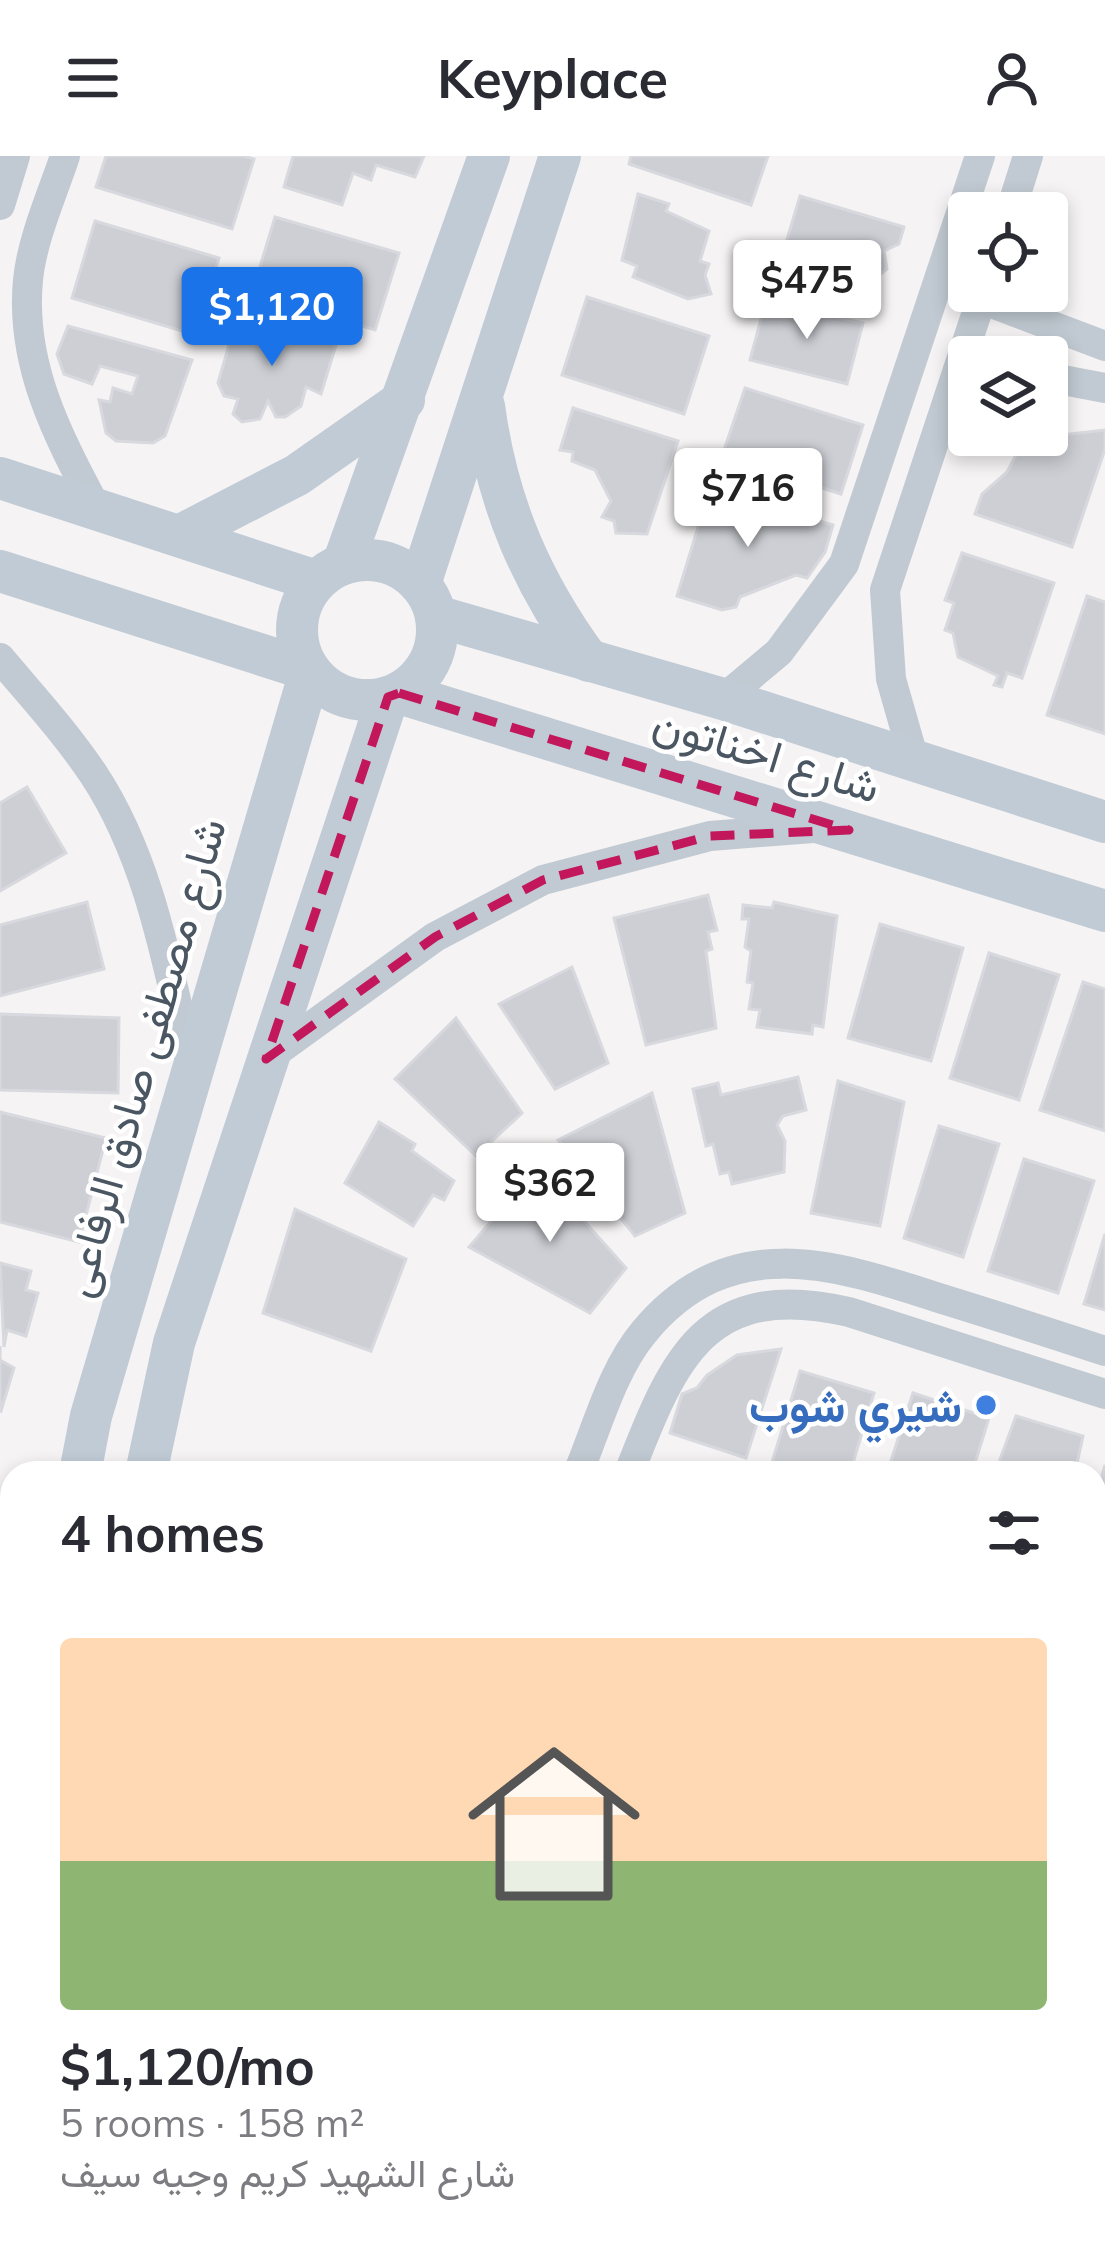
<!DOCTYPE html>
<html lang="en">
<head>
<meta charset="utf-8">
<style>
  :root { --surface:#fff; --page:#f2f2f3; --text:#2b2b33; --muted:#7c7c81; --accent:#1a73e8 }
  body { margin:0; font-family:Mulish,Vazirmatn,sans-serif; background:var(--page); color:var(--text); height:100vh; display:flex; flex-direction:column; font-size:45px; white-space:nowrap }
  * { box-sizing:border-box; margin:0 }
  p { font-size:39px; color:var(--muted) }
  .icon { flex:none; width:66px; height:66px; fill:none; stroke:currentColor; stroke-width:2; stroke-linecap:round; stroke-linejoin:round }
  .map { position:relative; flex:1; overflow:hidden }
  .drawer { position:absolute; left:0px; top:1305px; width:1107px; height:807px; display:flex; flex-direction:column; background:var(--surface); border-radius:36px 36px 0 0; box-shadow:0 6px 18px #0003 }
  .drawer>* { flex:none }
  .fabs { position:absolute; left:948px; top:36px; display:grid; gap:24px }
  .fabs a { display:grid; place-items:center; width:120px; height:120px; border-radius:12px; background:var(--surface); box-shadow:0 6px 18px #0003; font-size:60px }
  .price { position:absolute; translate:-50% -102px; padding:0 27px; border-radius:12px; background:#fff; color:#222; font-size:39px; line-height:78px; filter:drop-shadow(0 3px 6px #0008) }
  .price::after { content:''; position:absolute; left:50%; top:72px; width:36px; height:27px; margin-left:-18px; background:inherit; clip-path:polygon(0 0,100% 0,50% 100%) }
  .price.on { background:var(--accent); color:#fff }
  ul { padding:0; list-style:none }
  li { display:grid; align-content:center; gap:24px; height:636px; padding:0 60px }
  li span { display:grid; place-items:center; height:372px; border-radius:12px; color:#555 }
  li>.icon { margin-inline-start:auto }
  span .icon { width:216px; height:216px; fill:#fffc; stroke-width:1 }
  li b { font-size:51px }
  h2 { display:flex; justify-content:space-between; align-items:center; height:144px; padding:0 60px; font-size:51px }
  header { display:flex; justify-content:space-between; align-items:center; height:156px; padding:0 60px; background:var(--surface); font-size:54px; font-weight:700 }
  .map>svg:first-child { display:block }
  .building { fill:#cdcfd5; stroke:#d7d9de; stroke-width:3 }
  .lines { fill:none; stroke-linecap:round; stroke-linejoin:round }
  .path { stroke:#7ad0a6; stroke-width:6; stroke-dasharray:9 6; stroke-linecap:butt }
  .street { stroke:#c1cad2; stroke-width:30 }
  .secondary { stroke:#c1cbd6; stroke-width:42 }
  .marked { fill:none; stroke:#c2185b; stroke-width:9; stroke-dasharray:24 15; stroke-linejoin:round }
  .shop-dot { fill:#3f7fe0; stroke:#fff; stroke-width:4.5 }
  .labels { text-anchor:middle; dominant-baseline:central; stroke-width:9; stroke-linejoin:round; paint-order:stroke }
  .street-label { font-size:45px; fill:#4a5661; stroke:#fff }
  .shop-label { font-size:45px; font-weight:bold; fill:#366cbe; stroke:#fff; text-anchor:end }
</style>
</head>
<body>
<header><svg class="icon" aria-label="menu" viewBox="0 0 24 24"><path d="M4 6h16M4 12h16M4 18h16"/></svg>Keyplace<svg class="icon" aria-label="person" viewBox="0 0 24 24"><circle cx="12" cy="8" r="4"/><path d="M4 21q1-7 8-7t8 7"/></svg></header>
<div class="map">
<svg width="1105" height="2110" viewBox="0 0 1105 2110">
  <rect width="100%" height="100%" fill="#f5f3f3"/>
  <g class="building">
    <polygon points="106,0 244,0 254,3 232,73 96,31"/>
    <polygon points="293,0 424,0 415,21 376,9 371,24 353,17 342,49 284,31"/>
    <polygon points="631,0 768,0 751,49 629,8"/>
    <polygon points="638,38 669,48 666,55 709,75 700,105 709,108 705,119 711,138 688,143 633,121 637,110 622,104"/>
    <polygon points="800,40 904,71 899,88 884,95 887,113 878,120 863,107 855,113 836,107 832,113 817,110 804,117 779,110"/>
    <polygon points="275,61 399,97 375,174 252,137"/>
    <polygon points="95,65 219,102 195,179 72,142"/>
    <polygon points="587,141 709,180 684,258 562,219"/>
    <polygon points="766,144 863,167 847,228 750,204"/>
    <polygon points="237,161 336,189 321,238 306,231 301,250 285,261 276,261 268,245 260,263 242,266 233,258 238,243 224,240 218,227"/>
    <polygon points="68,170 192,204 165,280 153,287 116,285 106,277 99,244 110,246 113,232 132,238 138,220 100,210 92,228 64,218 57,198"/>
    <polygon points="745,232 863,269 841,338 722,300"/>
    <polygon points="573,252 678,285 647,378 616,377 614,365 602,361 611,345 595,314 572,305 573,296 560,294"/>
    <polygon points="1105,274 1105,293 1072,391 975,358 982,338 1007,316 1017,297 1045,281"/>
    <polygon points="710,332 833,369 825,396 807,422 796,419 740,441 736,451 722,454 677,440"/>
    <polygon points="962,397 1054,427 1022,522 1007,517 1002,531 994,529 998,520 958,501 953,477 945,474 954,447 945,444"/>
    <polygon points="1087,440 1105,446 1105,578 1047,559"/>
    <polygon points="27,631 66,697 0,735 0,647"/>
    <polygon points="708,739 717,774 708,776 712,793 706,795 716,872 646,889 614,762"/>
    <polygon points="87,746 104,813 0,840 0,769"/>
    <polygon points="774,746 837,760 823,871 813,869 812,878 757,871 760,854 749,853 753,827 747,826 751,795 745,791 749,763 742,763 743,749 772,752"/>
    <polygon points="880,768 963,792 931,905 848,882"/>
    <polygon points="989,797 1059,819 1019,944 950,922"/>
    <polygon points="572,811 608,907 555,933 499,848"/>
    <polygon points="1083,826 1105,833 1105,975 1040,954"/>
    <polygon points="0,858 119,862 118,937 0,934"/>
    <polygon points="456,862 522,957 476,1000 395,923"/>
    <polygon points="798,921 806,954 783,960 777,969 785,985 784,1016 732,1028 729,1016 720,1018 713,988 706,990 693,933 718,927 721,939"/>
    <polygon points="838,925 904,946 880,1070 811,1057"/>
    <polygon points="652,937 685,1057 635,1080 558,984"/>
    <polygon points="0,956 106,982 79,1086 0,1066"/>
    <polygon points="379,966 415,988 412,995 454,1025 444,1044 433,1039 413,1070 345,1027"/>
    <polygon points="939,970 999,988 963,1101 904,1082"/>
    <polygon points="1024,1003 1094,1025 1058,1137 988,1115"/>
    <polygon points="537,1012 626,1112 590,1157 469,1091"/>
    <polygon points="295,1053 406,1103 371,1195 263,1157"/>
    <polygon points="1105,1078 1105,1154 1084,1148"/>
    <polygon points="0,1107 31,1115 26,1134 38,1137 26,1180 7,1174 4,1191"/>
    <polygon points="0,1190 0,1204 14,1212 1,1255 0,1254"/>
    <polygon points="781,1193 746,1302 670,1277 682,1238 697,1232 707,1219 737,1199"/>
    <polygon points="800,1215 874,1237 850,1317 769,1316"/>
    <polygon points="913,1237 989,1262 972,1317 887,1317"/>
    <polygon points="1016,1260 1083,1280 1075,1317 995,1317"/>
    <polygon points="1105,1309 1105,1411 1095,1408 1095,1345"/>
    <polygon points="1095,1458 1105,1462 1105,1569 1100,1585 1095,1584"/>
    <polygon points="12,1848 12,1934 0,1946 0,1859"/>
    <polygon points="1105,1910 1105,2073 1095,2082 1095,1920"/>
    <polygon points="12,1978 12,2021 0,2009 0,1989"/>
    <polygon points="155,2100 246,2100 235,2110 144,2110"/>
    <polygon points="312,2100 399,2100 389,2110 322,2110"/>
    <polygon points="815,2100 917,2100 921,2104 915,2110 805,2110"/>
    <polygon points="1020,2100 1076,2100 1065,2110 1029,2110"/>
  </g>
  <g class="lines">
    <g class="path">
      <polyline points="0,1406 12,1404"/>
      <polyline points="1095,1867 1105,1854"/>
      <polyline points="1013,2100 1022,2110"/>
    </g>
    <g class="street">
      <path d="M65 0C52 39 32 83 28 124 20 208 57 278 95 350"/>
      <polyline points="0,49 15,0"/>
      <polyline points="1010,57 1028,0"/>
      <polyline points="965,137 1105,190"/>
      <polyline points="1047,221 1105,232"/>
      <path d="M0 502C32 540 66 577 94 619 150 704 168 812 191 910"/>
      <polyline points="723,543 779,496 844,408 980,0"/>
      <polyline points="915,607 891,523 885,434 984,135"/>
      <polyline points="266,903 435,781 543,724 710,680 813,672"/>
      <path d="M578 1317C597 1272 612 1214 644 1176 728 1074 832 1107 939 1142 994 1159 1050 1177 1105 1195"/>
      <path d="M629 1317C674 1201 706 1123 849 1156L1105 1238"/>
      <polyline points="1095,1633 1105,1636"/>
      <polyline points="1095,1676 1105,1680"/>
      <polyline points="0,2055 12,2068"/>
      <polyline points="41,2100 51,2110"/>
      <polyline points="4,2110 17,2100"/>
    </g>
    <g class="secondary">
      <path d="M484 250C497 347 531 426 589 505"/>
      <polyline points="0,322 316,425"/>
      <polyline points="181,379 297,319 404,244"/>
      <circle cx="367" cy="474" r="70"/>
      <polyline points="343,408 489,0"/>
      <polyline points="0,415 309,514"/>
      <polyline points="420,428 560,0"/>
      <polyline points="436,460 723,543 1105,666"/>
      <polyline points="399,537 1105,755"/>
      <polyline points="80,1317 91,1260 310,516"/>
      <polyline points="146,1317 174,1187 388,541"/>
      <polyline points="573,2100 582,2110"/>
      <polyline points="661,2100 671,2110"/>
    </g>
  </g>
  <path class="marked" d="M399 537 849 674 710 680 543 724 435 781 266 903 388 541Z"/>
  <circle class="shop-dot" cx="986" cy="1249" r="12"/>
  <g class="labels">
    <g class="street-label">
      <text transform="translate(767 597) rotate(17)">شارع اخناتون</text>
      <text transform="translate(142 901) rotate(-74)">شارع مصطفى صادق الرفاعى</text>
    </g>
    <g class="shop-label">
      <text x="962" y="1249">شيري شوب</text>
    </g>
  </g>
</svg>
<div class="fabs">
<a><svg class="icon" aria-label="locate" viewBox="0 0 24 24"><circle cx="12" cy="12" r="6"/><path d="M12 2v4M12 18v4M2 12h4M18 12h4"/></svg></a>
<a><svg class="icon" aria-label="layers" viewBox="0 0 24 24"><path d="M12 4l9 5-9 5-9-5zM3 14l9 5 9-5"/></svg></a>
</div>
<b class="price" style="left:807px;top:186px">$475</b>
<b class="price on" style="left:272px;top:213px">$1,120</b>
<b class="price" style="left:748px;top:394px">$716</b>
<b class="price" style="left:550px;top:1089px">$362</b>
<section class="drawer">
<h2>4 homes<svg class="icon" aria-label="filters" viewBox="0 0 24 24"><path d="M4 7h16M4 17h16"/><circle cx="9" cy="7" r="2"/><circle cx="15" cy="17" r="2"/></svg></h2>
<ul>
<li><span style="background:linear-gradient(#ffd9b3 60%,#8fb573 0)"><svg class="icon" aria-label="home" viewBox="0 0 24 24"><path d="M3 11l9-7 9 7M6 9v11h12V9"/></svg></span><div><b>$1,120/mo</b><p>5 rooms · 158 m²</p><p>شارع الشهيد كريم وجيه سيف</p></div></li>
</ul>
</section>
</div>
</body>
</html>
